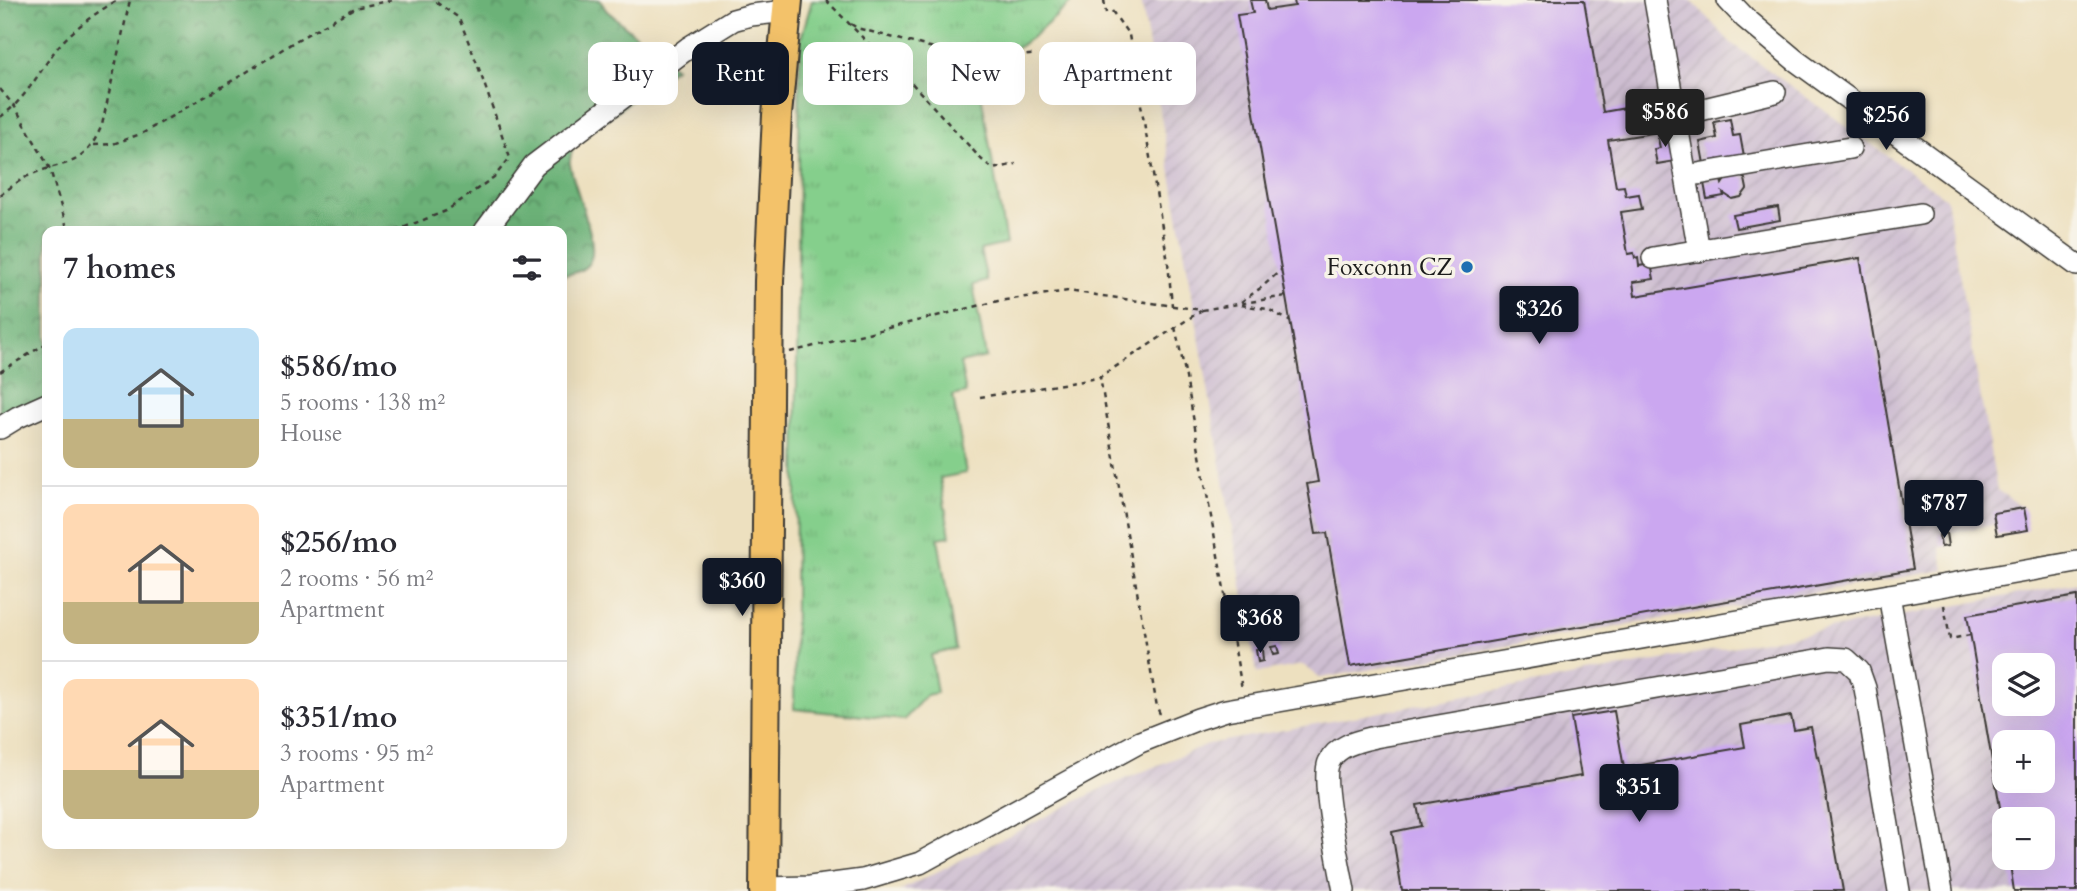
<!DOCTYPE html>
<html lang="en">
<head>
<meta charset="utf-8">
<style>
  :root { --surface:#fff; --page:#f7f7f7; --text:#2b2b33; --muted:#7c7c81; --line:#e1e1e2; --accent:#111827 }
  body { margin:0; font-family:Cardo,serif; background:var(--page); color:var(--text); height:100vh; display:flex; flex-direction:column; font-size:26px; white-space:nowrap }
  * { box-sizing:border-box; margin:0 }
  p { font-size:23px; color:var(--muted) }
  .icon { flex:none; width:38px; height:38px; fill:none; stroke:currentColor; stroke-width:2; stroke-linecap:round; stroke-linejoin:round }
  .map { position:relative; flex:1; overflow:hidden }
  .details { position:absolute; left:42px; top:226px; width:525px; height:623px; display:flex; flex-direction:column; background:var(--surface); border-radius:14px; box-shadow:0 7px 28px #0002 }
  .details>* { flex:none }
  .top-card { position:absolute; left:588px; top:42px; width:665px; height:63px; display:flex; gap:14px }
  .tools { position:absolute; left:1992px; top:653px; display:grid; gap:14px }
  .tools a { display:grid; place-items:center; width:63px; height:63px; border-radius:14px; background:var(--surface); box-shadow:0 7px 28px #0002; font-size:35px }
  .price { position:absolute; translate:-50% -60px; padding:0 16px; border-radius:7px; background:var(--accent); color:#fff; font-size:23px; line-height:46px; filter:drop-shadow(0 2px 4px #0008) }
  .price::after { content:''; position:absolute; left:50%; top:42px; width:21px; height:16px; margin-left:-10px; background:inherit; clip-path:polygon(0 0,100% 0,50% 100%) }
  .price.selected { background:#222; color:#fff }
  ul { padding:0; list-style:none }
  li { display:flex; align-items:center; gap:21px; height:175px; padding:0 21px }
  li+li { border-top:2px solid var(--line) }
  li span { display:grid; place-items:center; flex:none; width:196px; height:140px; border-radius:14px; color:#555 }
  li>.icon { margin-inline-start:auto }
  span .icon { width:84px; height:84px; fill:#fffc; stroke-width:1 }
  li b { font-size:30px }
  h2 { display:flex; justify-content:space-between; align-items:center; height:84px; padding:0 21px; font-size:30px }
  .tag { padding:0 24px; border-radius:14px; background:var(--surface); box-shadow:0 7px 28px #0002; font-size:24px; line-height:63px }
  .tag.selected { background:var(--accent); color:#fff }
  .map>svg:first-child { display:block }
  .industrial { fill:url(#industrial-furrows); fill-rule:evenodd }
  .grass { fill:url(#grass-tufts); stroke:#507654; stroke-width:2 }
  .forest { fill:url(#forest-crowns); stroke:#44674a; stroke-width:2 }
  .building { fill:#cba7f0; fill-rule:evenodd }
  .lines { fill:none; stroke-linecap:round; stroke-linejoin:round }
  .minor-casing { stroke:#3b3934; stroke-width:24 }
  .major-casing { stroke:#3b3934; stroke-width:32 }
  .path { stroke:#3b3934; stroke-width:2.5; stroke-dasharray:5 5; stroke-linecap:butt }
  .minor { stroke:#fff; stroke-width:21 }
  .major { stroke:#f3c26a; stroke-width:28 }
  .poi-dot { fill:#1f6fb2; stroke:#f7f3e8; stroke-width:2.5 }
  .labels { text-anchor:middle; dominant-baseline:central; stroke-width:7; stroke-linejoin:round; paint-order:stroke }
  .poi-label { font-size:23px; fill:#1c1c1c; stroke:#f7f3e8; text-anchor:end }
</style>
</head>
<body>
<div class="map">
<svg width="2077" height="891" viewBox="0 0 2077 891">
  <defs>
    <pattern id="industrial-furrows" width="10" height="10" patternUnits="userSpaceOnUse" patternTransform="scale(1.75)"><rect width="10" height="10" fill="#cebed1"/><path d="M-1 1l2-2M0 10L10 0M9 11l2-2" fill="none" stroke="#b0a3b3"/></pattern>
    <pattern id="grass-tufts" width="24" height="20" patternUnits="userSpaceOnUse" patternTransform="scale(1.75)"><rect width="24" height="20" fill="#85cf8c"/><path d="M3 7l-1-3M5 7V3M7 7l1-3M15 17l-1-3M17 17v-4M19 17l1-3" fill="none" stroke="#72b178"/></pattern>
    <pattern id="forest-crowns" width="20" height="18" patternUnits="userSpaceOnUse" patternTransform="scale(1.75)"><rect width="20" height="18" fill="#6cb278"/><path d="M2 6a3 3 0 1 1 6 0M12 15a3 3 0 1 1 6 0" fill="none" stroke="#589062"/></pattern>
  </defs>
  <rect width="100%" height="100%" fill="#f7f3e8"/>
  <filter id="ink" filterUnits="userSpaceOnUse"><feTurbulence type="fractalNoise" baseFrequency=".0143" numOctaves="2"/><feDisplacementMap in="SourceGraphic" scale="14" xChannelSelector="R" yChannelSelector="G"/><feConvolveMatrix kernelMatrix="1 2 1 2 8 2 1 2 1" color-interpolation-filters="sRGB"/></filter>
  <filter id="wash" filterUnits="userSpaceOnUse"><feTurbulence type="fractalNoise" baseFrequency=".00686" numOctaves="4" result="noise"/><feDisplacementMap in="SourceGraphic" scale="28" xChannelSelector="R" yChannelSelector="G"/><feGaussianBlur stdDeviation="1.57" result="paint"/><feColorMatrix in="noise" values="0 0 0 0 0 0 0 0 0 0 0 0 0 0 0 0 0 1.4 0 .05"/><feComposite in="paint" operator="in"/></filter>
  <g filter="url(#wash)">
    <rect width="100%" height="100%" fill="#ede0bf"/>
    <g class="industrial">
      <polygon points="1141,0 1691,0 1731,43 1946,198 1997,490 2024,508 1993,513 1995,524 1939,535 1944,570 1321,678 1303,665 1257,673"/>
      <path d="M2077 583V891H899L1097 791 1208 744ZM2004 665H2042V704H2004ZM2004 742H2042V780H2004ZM2004 819H2042V858H2004Z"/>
    </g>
    <polygon class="grass" points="812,0 1074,0 1035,35 973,80 981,93 1006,244 980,250 987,281 973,285 986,357 960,363 966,393 953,396 966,473 940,478 950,536 938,538 956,649 931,655 937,693 926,695 904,720 794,709 800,42"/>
    <path class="forest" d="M0 0H600L606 10 675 68 574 143C573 150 569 158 570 164 573 187 600 242 590 261 585 271 572 274 562 275V231H47V411L0 436Z"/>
    <g id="blocks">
      <g class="building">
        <polygon points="1250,0 1265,0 1267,10 1295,6 1294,0 1584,0 1603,112 1648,104 1653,133 1608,140 1616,187 1624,186 1626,196 1639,194 1642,209 1621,212 1628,254 1634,253 1635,258 1638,257 1639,266 1651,264 1654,279 1633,282 1635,296 1860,258 1913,569 1350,666 1327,533 1316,534 1307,484 1318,482 1237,15 1253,13"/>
        <polygon points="1730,119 1733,136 1740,135 1744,157 1704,164 1700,142 1717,138 1714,122"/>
        <polygon points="1670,132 1675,161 1657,164 1654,149 1660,148 1657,134"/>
        <polygon points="1737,174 1745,179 1747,189 1741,197 1732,199 1723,193 1724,196 1707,199 1704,183 1721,180 1722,184 1728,175"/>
        <polygon points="1778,207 1780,220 1736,228 1733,215"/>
        <polygon points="2024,508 2028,530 1997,535 1993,513"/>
        <polygon points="1946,533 1948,546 1941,547 1939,535"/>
        <path d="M2077 596V891H2014L2009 858H2042V819H2002L1967 615ZM2004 665H2042V704H2004ZM2004 742H2042V780H2004Z"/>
        <polygon points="1277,646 1279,654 1273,655 1271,647"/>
        <polygon points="1262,649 1263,661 1258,662 1256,650"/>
        <polygon points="1614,711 1624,768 1745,747 1741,725 1791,716 1794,730 1811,727 1817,757 1819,756 1843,891 1402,891 1392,832 1421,826 1417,805 1581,776 1571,718"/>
      </g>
    </g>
  </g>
  <g filter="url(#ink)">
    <use href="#blocks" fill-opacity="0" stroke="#3b3934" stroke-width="2"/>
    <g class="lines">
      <defs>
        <g id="minor">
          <polyline points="1655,0 1699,251"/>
          <polyline points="1728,0 1745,18 1795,60 2077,265"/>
          <polyline points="1675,116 1775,92"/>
          <polyline points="1686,176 1850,148"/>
          <polyline points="485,231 534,165 688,48 733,20 751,15 787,11"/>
          <polyline points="1653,258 1920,214"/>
          <polyline points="0,428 18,417 47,404"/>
          <polyline points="764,888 810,887 863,880 920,863 1140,742 1198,719 1226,710 1889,595"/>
          <path d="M1344 891C1340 867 1320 780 1329 762 1337 745 1359 741 1375 737L1829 658 1846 659 1859 671 1865 688 1899 891"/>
          <polyline points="1942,891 1889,595 2077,562"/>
        </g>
        <polyline id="major" points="764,891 769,281 777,115 788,0"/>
      </defs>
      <use href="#minor" class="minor-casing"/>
      <use href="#major" class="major-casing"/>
      <g class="path">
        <polyline points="826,0 868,43 898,68 981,159 993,169 1016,164"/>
        <polyline points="1104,0 1106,13"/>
        <polyline points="1112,11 1129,35 1168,262 1172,306"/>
        <path d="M851 24 857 28C915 43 976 64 1036 54"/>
        <polyline points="0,89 15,107 50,169 68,231"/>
        <path d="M0 117C26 100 39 71 58 47 73 29 98 11 118 0"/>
        <polyline points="94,145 113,144 143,133 242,75 297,40 354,8 393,0"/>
        <path d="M0 195C9 189 18 181 28 176 66 158 82 172 102 125L130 0"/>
        <polyline points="395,231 446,211 494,177 510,158 478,66 459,18 433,0"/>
        <polyline points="1241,302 1262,287 1282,269"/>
        <polyline points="1241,305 1268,309 1291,322"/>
        <polyline points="1175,327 1185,372 1242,689"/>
        <polyline points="790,352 998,301 1068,291 1202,310 1286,296"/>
        <polyline points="0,372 47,343"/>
        <polyline points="980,397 1082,381 1100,377"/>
        <polyline points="1944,605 1950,639 1970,635"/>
        <polyline points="1160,714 1157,707 1100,377 1202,310"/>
      </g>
      <use href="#minor" class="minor"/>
      <use href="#major" class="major"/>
    </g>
  </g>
  <circle class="poi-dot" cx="1467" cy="267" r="7"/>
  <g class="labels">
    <g class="poi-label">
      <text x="1453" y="267">Foxconn CZ</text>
    </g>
  </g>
</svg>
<div class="tools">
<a><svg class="icon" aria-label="layers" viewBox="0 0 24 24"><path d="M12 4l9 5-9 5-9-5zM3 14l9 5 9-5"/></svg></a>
<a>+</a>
<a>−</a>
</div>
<b class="price selected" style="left:1665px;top:149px">$586</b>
<b class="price" style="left:1886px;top:152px">$256</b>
<b class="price" style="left:1539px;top:346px">$326</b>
<b class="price" style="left:1944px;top:540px">$787</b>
<b class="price" style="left:742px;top:618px">$360</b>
<b class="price" style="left:1260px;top:655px">$368</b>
<b class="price" style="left:1639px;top:824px">$351</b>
<div class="top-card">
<a class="tag">Buy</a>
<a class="tag selected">Rent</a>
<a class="tag">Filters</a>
<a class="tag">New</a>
<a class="tag">Apartment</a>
</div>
<section class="details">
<h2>7 homes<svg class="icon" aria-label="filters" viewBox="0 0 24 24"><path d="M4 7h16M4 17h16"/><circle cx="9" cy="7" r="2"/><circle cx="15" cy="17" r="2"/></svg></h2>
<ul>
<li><span style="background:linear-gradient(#bfe0f5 65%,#c2b280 0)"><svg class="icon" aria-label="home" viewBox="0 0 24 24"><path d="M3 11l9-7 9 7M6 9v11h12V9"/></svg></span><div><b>$586/mo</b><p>5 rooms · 138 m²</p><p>House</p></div></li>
<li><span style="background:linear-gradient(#ffd9b3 70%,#c2b280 0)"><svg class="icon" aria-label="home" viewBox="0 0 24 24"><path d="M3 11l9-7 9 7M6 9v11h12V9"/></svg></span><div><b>$256/mo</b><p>2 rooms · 56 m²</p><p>Apartment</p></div></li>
<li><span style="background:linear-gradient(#ffd9b3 65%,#c2b280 0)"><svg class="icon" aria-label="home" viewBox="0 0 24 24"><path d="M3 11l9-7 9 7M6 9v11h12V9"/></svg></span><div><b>$351/mo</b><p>3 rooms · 95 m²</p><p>Apartment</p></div></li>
</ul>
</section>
</div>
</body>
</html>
